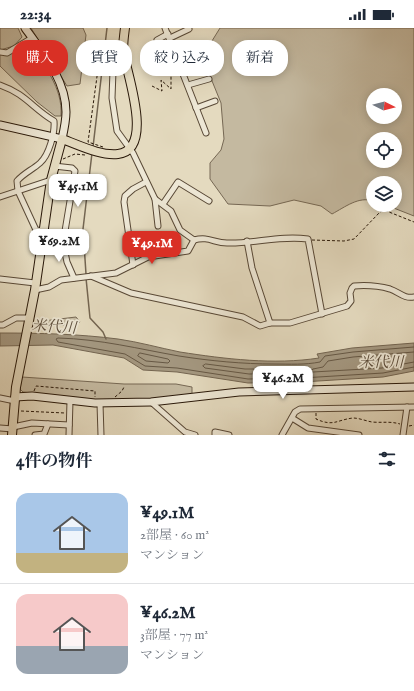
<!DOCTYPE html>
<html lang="ja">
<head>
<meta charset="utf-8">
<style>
  :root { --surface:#fff; --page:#f6f6f7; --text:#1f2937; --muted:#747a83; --line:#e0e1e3; --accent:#d93025 }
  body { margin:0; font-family:"IM FELL English","Noto Serif JP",serif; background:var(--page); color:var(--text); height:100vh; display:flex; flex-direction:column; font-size:15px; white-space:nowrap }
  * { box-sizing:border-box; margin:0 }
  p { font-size:13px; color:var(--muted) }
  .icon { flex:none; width:22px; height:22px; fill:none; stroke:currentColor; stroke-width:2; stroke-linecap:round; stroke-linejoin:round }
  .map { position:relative; height:407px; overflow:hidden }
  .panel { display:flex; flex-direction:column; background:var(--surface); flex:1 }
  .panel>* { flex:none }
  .top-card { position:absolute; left:12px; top:12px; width:390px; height:36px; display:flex; gap:8px }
  .needle { width:26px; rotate:96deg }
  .tools { position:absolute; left:366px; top:60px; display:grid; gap:8px }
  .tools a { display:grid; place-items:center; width:36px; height:36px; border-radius:50%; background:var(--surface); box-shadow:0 2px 10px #0003; font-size:20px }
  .price { position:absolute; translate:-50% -34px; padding:0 9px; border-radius:8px; background:#fff; color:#222; font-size:13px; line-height:26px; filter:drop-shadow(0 1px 2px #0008) }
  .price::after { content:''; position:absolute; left:50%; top:24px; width:12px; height:9px; margin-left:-6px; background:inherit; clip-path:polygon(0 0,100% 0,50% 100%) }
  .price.selected { background:var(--accent); color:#fff }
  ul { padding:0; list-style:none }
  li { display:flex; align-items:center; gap:12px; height:100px; padding:0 16px }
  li+li { border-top:1px solid var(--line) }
  li span { display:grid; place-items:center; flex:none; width:112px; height:80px; border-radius:12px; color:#555 }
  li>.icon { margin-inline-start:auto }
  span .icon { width:48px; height:48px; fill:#fffc; stroke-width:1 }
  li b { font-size:17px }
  h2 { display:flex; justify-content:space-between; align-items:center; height:48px; padding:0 16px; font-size:17px }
  .pill { padding:0 14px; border-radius:16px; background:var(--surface); box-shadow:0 2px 10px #0003; font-size:14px; line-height:36px }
  .pill.selected { background:var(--accent); color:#fff }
  .status { display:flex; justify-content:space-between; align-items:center; height:28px; padding:0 20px; background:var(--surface); direction:ltr }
  .status svg { height:11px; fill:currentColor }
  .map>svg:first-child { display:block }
  .green { fill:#c4b9a0; stroke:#766854; fill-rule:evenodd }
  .water { fill:#a49881; stroke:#736551 }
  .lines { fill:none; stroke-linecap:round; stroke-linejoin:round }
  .shore { stroke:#665845; stroke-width:1 }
  .stream { stroke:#736551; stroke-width:1.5 }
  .street-casing { stroke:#584836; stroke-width:7 }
  .secondary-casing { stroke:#291809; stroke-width:9 }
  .primary-casing { stroke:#291809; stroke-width:10 }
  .path { stroke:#291809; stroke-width:1; stroke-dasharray:3 2; stroke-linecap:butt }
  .street { stroke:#ede7d5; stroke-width:5 }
  .secondary { stroke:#ede7d5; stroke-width:7 }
  .primary { stroke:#e4dabf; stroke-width:8 }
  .labels { text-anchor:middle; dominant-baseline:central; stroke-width:3.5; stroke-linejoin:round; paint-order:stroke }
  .water-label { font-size:15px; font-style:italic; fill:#5a4b39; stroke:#ede7d5 }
</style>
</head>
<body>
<div class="status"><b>22:34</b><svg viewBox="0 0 49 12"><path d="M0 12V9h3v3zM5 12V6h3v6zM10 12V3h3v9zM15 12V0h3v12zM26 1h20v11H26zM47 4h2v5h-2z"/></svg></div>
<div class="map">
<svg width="414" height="407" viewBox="0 0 414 407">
  <rect width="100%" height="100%" fill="#e4dabf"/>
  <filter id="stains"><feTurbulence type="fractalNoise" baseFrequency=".005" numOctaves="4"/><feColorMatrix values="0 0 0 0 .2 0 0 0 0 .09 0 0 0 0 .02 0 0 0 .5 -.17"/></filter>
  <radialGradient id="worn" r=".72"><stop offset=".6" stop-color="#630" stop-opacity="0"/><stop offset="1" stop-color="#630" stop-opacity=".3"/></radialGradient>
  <g class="green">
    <polygon points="0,0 18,0 22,9 14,18 0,22"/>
    <polygon points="31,0 83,0 86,7 80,56 67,58"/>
    <path d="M220 0H414V188L386 177H395V155H373V173C359 168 345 179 332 186L321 178 294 172 270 178 228 176 210 151V135L221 122 224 111 221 75 210 48 207 21ZM373 67H395V89H373ZM373 111H395V133H373Z"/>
    <path d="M29 16C44 37 63 60 61 88H55L37 74 0 38V26L6 27Z"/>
    <path d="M76 289 80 294C71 298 52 298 43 295V293Z"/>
    <polygon points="22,349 124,356 176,356 192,359 192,368 148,371 86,372 23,364 20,361"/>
  </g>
  <path class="water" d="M0 305C40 305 79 306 118 311 139 314 160 320 180 324 225 331 274 337 319 330L317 326 352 320 414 315V343L383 349 302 354 248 355 177 344 143 342 124 330 53 317 0 318Z"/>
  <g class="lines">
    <g class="shore">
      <path d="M414 319 353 324 325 328 320 334C305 337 290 336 274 336 243 336 211 333 179 328 139 321 100 311 58 310L56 311 58 314 125 326 145 338 177 340 248 351 302 350 383 345 414 339"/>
      <polyline points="414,324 353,329 328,333 323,339 313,341 311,343 313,344 382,340 414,334"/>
      <polygon points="140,325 168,331 170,333 168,335 146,333 138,328"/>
      <polygon points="206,336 245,341 290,341 292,344 290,345 249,346 205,340 203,338"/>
    </g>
    <g class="stream">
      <polyline points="93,119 107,0"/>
      <polyline points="86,246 83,201 92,125"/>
      <polyline points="86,250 90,290 103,304 106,311"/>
    </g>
    <defs>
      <g id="street">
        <polyline points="165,0 206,105"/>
        <polyline points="170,10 189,1"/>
        <polyline points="157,12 168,6"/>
        <polyline points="0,24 7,25 32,10"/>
        <polyline points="176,25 198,19"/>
        <path d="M128 42 113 41V43L112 70 117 103 133 125 155 171 171 183 180 202 194 212C209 208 214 215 227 215 254 216 280 207 308 211L322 286"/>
        <path d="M0 57C26 66 33 81 54 93 55 105 49 127 40 135 32 142 24 145 17 153L18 163 36 202 44 203"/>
        <polyline points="188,57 209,51"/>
        <polyline points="196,80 215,73"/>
        <polyline points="0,169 51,152"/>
        <polyline points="155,171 158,198"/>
        <polyline points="163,176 178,154 209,173"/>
        <polyline points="43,209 63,215 75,143 72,140 54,138"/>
        <polyline points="247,213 252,240 270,295"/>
        <polyline points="63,215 67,234 74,250"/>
        <polyline points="133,237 124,174 125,168 133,161 146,154"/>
        <path d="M91 248 131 265 243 289 260 298 270 295H290L347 278 351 273 350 265 352 260 354 258C366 257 379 258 390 261 399 264 404 271 414 269"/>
        <polyline points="0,251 35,255"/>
        <polyline points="35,262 49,259 61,252 116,245 148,229 188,223 194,212"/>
        <polyline points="0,297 3,297 16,290 28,290"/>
        <polyline points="0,370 15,373"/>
        <polyline points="151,374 185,404 195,407"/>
        <polyline points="100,375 101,407"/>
        <polyline points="292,390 308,400 359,407"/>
        <polyline points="13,399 32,395 69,397"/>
        <polyline points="0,400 13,401"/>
        <polyline points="35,407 44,406 48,396"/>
        <polyline points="69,407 70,373"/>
        <polyline points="215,407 215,404 229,407"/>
        <polyline points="282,407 295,384 300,381 414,379"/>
        <polyline points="403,407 407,379"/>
      </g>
      <g id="secondary">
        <path d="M0 97 62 111C64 102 66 93 66 84 66 52 43 25 25 0"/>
        <polyline points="15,369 32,368 95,375 151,374 239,364 414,359"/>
      </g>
      <path id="primary" d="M12 407 16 359 35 262 51 152 62 111C79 117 100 128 118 126 154 122 128 49 124 27 122 19 124 8 125 0"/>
    </defs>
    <use href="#street" class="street-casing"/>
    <use href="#secondary" class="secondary-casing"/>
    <use href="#primary" class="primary-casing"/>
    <g class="path">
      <polyline points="185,37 201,31"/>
      <polyline points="152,58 162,63 161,52 171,61 171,45 177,42"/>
      <polyline points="103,119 88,114 99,34 110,35 110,37"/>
      <polyline points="63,131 75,126 85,127"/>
      <polyline points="312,212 344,213 354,211 380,184 384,182 414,194"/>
      <polyline points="34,363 36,358 95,363 95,369"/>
      <polyline points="115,369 122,363 124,359"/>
      <polyline points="21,383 65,385"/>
      <path d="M316 385V391C334 399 336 392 353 390 359 390 366 393 372 394 382 395 390 393 400 396"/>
      <polyline points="409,398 414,397"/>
    </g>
    <use href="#street" class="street"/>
    <use href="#secondary" class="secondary"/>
    <use href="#primary" class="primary"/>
  </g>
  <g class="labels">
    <g class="water-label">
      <text transform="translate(54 299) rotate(3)">米代川</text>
      <text x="381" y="334">米代川</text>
    </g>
  </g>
  <rect width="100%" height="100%" filter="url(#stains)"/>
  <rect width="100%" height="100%" fill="url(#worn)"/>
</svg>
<div class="tools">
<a><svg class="needle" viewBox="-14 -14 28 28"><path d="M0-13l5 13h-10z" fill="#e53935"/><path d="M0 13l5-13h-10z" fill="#747a83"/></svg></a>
<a><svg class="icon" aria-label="locate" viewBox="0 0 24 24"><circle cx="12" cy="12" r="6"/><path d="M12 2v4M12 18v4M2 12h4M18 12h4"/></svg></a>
<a><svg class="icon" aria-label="layers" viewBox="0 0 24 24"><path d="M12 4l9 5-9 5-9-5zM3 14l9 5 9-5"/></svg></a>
</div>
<b class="price" style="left:78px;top:180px">¥45.1M</b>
<b class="price" style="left:59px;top:235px">¥69.2M</b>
<b class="price selected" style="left:152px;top:237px">¥49.1M</b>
<b class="price" style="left:283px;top:372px">¥46.2M</b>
<div class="top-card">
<a class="pill selected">購入</a>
<a class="pill">賃貸</a>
<a class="pill">絞り込み</a>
<a class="pill">新着</a>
</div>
</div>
<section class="panel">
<h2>4件の物件<svg class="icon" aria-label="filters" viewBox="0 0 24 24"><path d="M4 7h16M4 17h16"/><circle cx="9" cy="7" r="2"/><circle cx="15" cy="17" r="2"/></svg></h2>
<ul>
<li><span style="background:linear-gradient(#a9c7e8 75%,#c2b280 0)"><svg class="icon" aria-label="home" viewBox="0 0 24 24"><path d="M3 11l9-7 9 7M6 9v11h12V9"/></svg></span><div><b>¥49.1M</b><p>2部屋 · 60 m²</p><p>マンション</p></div></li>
<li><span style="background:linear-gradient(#f6c9c9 65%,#9aa5b1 0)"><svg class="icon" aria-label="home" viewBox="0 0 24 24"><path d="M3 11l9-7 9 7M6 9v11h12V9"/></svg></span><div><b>¥46.2M</b><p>3部屋 · 77 m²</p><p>マンション</p></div></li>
</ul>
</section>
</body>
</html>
